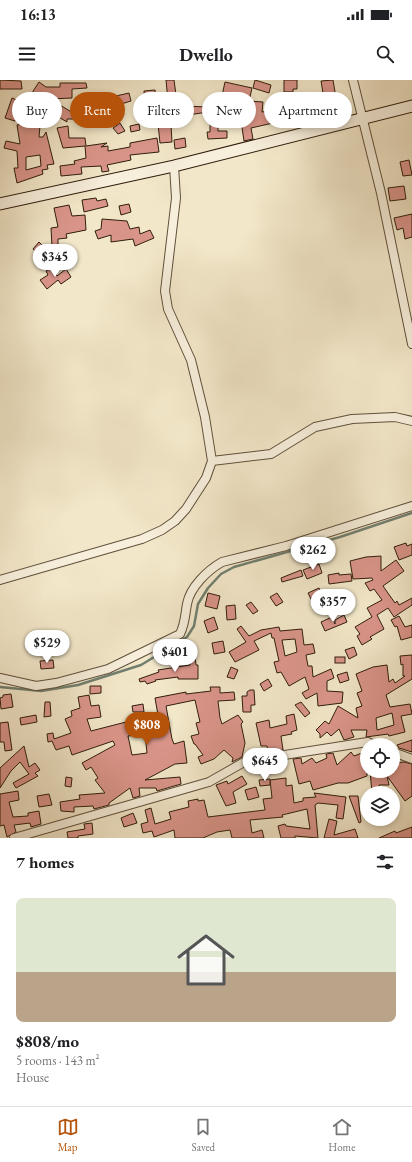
<!DOCTYPE html>
<html lang="en">
<head>
<meta charset="utf-8">
<style>
  :root { --surface:#fff; --page:#f6f6f6; --text:#202124; --muted:#757577; --line:#e0e0e0; --accent:#b45309 }
  body { margin:0; font-family:"EB Garamond",serif; background:var(--page); color:var(--text); height:100vh; display:flex; flex-direction:column; font-size:15px; white-space:nowrap }
  * { box-sizing:border-box; margin:0 }
  p { font-size:13px; color:var(--muted) }
  .icon { flex:none; width:22px; height:22px; fill:none; stroke:currentColor; stroke-width:2; stroke-linecap:round; stroke-linejoin:round }
  .map { position:relative; height:758px; overflow:hidden }
  .details { display:flex; flex-direction:column; background:var(--surface); flex:1 }
  .details>* { flex:none }
  .guide { position:absolute; left:12px; top:12px; width:388px; height:36px; display:flex; gap:8px }
  .fabs { position:absolute; left:360px; top:658px; display:grid; gap:8px }
  .fabs a { display:grid; place-items:center; width:40px; height:40px; border-radius:50%; background:var(--surface); box-shadow:0 2px 6px #0003; font-size:20px }
  .price { position:absolute; translate:-50% -34px; padding:0 9px; border-radius:14px; background:#fff; color:#222; font-size:13px; line-height:26px; filter:drop-shadow(0 1px 2px #0008) }
  .price::after { content:''; position:absolute; left:50%; top:24px; width:12px; height:9px; margin-left:-6px; background:inherit; clip-path:polygon(0 0,100% 0,50% 100%) }
  .price.on { background:var(--accent); color:#fff }
  ul { padding:0; list-style:none }
  li { display:grid; align-content:center; gap:8px; height:212px; padding:0 16px }
  li span { display:grid; place-items:center; height:124px; border-radius:8px; color:#555 }
  li>.icon { margin-inline-start:auto }
  span .icon { width:72px; height:72px; fill:#fffc; stroke-width:1 }
  li b { font-size:17px }
  h2 { display:flex; justify-content:space-between; align-items:center; height:48px; padding:0 16px; font-size:17px }
  .chip { padding:0 14px; border-radius:18px; background:var(--surface); box-shadow:0 2px 6px #0003; font-size:14px; line-height:36px }
  .chip.on { background:var(--accent); color:#fff }
  .status { display:flex; justify-content:space-between; align-items:center; height:28px; padding:0 20px; background:var(--surface); direction:ltr }
  .status svg { height:11px; fill:currentColor }
  header { display:flex; justify-content:space-between; align-items:center; height:52px; padding:0 16px; background:var(--surface); font-size:18px; font-weight:700 }
  .menu { display:flex; justify-content:space-around; align-items:center; height:56px; border-top:1px solid var(--line); background:var(--surface); font-size:11px; color:var(--muted) }
  .menu a { display:grid; justify-items:center; gap:2px }
  .menu .on { color:var(--accent) }
  .map>svg:first-child { display:block }
  .lines { fill:none; stroke-linecap:round; stroke-linejoin:round }
  .stream { stroke:#717f70; stroke-width:2.5 }
  .building { fill:#da958a; stroke:#301d0c; fill-rule:evenodd }
  .minor-casing { stroke:#60503b; stroke-width:10 }
  .secondary-casing { stroke:#301d0c; stroke-width:13 }
  .minor { stroke:#f7efdc; stroke-width:8 }
  .secondary { stroke:#f7efdc; stroke-width:11 }
</style>
</head>
<body>
<div class="status"><b>16:13</b><svg viewBox="0 0 49 12"><path d="M0 12V9h3v3zM5 12V6h3v6zM10 12V3h3v9zM15 12V0h3v12zM26 1h20v11H26zM47 4h2v5h-2z"/></svg></div>
<header><svg class="icon" aria-label="menu" viewBox="0 0 24 24"><path d="M4 6h16M4 12h16M4 18h16"/></svg>Dwello<svg class="icon" aria-label="search" viewBox="0 0 24 24"><circle cx="10" cy="10" r="6"/><path d="M15 15l6 6"/></svg></header>
<div class="map">
<svg width="412" height="758" viewBox="0 0 412 758">
  <rect width="100%" height="100%" fill="#f2e7c9"/>
  <filter id="stains"><feTurbulence type="fractalNoise" baseFrequency=".005" numOctaves="4"/><feColorMatrix values="0 0 0 0 .2 0 0 0 0 .09 0 0 0 0 .02 0 0 0 .5 -.17"/></filter>
  <radialGradient id="worn" r=".72"><stop offset=".6" stop-color="#630" stop-opacity="0"/><stop offset="1" stop-color="#630" stop-opacity=".3"/></radialGradient>
  <g class="lines">
    <polyline class="stream" points="0,607 41,611 78,605 141,585 187,557 194,546 198,524 208,508 221,494 234,487 340,457 412,433"/>
  </g>
  <g class="building">
    <polygon points="0,0 21,1 22,9 0,9"/>
    <polygon points="166,0 174,0 177,22 182,22 182,26 208,27 208,32 181,36 181,44 171,45 172,62 160,63 157,34 169,32"/>
    <polygon points="255,0 271,5 269,13 253,8"/>
    <polygon points="284,0 297,0 297,9 293,9 293,12 284,12"/>
    <polygon points="333,0 336,18 324,19 321,1"/>
    <polygon points="39,2 46,7 60,7 60,3 86,3 87,8 72,9 72,18 50,19 83,39 67,39 67,42 57,36 58,33 42,24 43,32 29,33 28,19"/>
    <polygon points="225,2 252,8 249,21 263,22 262,32 298,27 299,36 281,37 282,41 251,48 253,59 244,61 240,34 237,35 236,28 225,29 223,11"/>
    <polygon points="155,10 157,37 146,38 144,11"/>
    <polygon points="129,13 131,21 118,25 116,16"/>
    <polygon points="93,14 99,31 108,27 111,34 106,36 103,33 104,37 90,43 81,26 88,26 85,16"/>
    <polygon points="316,16 319,36 336,28 339,34 324,41 309,43 308,41 311,40 307,18"/>
    <polygon points="12,18 21,22 15,41 5,38"/>
    <polygon points="210,41 218,42 218,51 227,51 227,58 208,59 207,52 210,52"/>
    <path d="M29 43V46H40L39 57H43L46 52 54 84 47 85 48 89 42 90 43 94 17 103 14 88H18L17 71 4 68 6 61 20 64 17 45ZM40 75 41 86 26 90V77Z"/>
    <polygon points="120,43 125,51 118,54 113,48"/>
    <polygon points="139,44 140,50 131,52 130,46"/>
    <polygon points="68,46 69,58 85,58 86,66 107,63 101,67 108,66 108,71 130,67 130,63 157,58 159,72 130,75 131,80 107,85 109,91 102,92 101,86 81,87 82,94 61,96 60,86 75,84 74,81 86,78 85,66 63,68 57,48"/>
    <polygon points="185,58 186,67 175,69 174,60"/>
    <polygon points="409,80 412,95 403,96 400,82"/>
    <polygon points="404,106 406,119 390,121 388,108"/>
    <polygon points="96,118 97,121 106,119 108,126 84,132 82,120"/>
    <polygon points="129,124 131,132 121,135 119,126"/>
    <polygon points="69,125 72,136 85,135 86,150 66,154 67,158 58,159 58,166 52,166 51,148 58,147 54,128"/>
    <polygon points="412,134 412,157 405,159 403,148 397,150 394,138"/>
    <polygon points="102,139 127,141 130,149 139,147 140,154 150,150 154,158 135,166 133,159 111,162 111,155 98,159 95,151 101,149"/>
    <polygon points="39,162 47,170 58,180 51,184 44,173 41,176 33,169"/>
    <polygon points="52,188 57,196 66,189 71,197 61,204 58,200 47,209 40,200 48,195 46,191"/>
    <polygon points="406,463 407,466 412,464 412,475 399,480 394,467"/>
    <polygon points="381,476 381,491 396,480 404,491 383,506 395,523 397,521 399,525 412,518 412,525 394,537 388,528 377,535 384,549 370,557 372,559 362,565 357,556 360,554 355,547 372,537 367,528 382,520 374,509 370,511 365,503 373,500 372,498 353,499 350,481 366,477"/>
    <polygon points="319,484 322,493 307,499 303,490"/>
    <polygon points="301,490 303,496 282,502 281,498"/>
    <polygon points="339,493 339,495 351,494 352,501 329,504 328,495"/>
    <polygon points="319,508 322,516 312,521 308,513"/>
    <polygon points="208,513 220,516 217,529 205,526"/>
    <polygon points="277,513 283,522 276,526 270,517"/>
    <polygon points="338,514 342,522 332,525 331,517"/>
    <polygon points="251,522 258,531 253,534 246,525"/>
    <polygon points="235,525 236,539 227,540 226,526"/>
    <polygon points="344,535 347,542 325,551 321,542 332,537 335,544 335,540"/>
    <polygon points="399,536 405,547 412,545 412,557 401,560 397,546 395,547 391,540"/>
    <polygon points="214,537 218,549 208,553 204,541"/>
    <path d="M241 546 249 556 261 550 279 547 280 551 302 549 304 565 313 564 315 573 306 575 308 586H312L313 597 331 589 334 598 327 601V611L343 612 342 623 318 626 317 613 306 619 302 613 309 609 305 597 289 606 281 592 277 593 274 582 279 581 274 558H272L271 553 254 561 259 570 235 582 229 572 246 562 237 549ZM295 559 297 572 285 576 282 560Z"/>
    <polygon points="223,561 225,572 214,574 212,563"/>
    <polygon points="354,567 357,575 349,579 345,570"/>
    <path d="M412 575V599L386 615 390 627 410 624 412 634 401 636 405 652 389 656 388 654 366 657 367 650H351L354 657 344 660 339 649 331 656 327 652 320 658V654L316 650 325 641 329 644 338 626 358 638 356 628 362 626 357 613 362 611 356 594 373 587 387 585 389 602 393 599 395 603 405 596H403V584L401 585 400 576ZM392 633 394 645 377 650 376 638Z"/>
    <polygon points="195,577 196,585 198,585 198,599 178,599 178,597 155,600 156,601 147,604 145,601 140,602 139,599 159,592 158,590 190,585 189,578"/>
    <rect x="335" y="577" width="10" height="6"/>
    <polygon points="53,580 54,588 41,589 40,581"/>
    <polygon points="231,587 238,590 234,599 227,597"/>
    <polygon points="347,592 349,600 340,603 337,595"/>
    <polygon points="268,599 272,606 264,611 260,604"/>
    <polygon points="90,606 101,606 101,613 90,614"/>
    <path d="M210 607H220V613L234 612 235 620 218 621 220 638 222 644 238 635 243 642 241 644 245 663 242 677 232 682 233 678 224 670 214 679 201 684 198 677 203 675 195 664H194L191 656 199 654 196 643 200 642 195 620 166 626 172 659 174 664 184 661 187 683 175 684 145 700 180 697 181 704 157 711 156 708H139L140 716 133 718 130 708 109 723V725L94 729 93 726 74 727V732L61 731 60 722 80 719 79 715 105 713 95 700 98 698 91 687 86 690 82 683 115 665 113 661 72 675 69 666 56 670 52 661 48 662 47 654 53 653 54 659 71 653 65 639 72 636 71 631 80 628 78 617 89 615 91 626 99 625 101 637 87 639 91 651 126 642 127 648 146 647V644L157 643 155 636 158 635 155 618 186 612V614L211 611ZM145 654 147 673 132 675 128 656Z"/>
    <polygon points="250,610 254,610 255,625 251,625 251,632 243,632 242,616 247,616 247,612"/>
    <polygon points="11,614 13,627 1,629 0,618 3,617 3,615"/>
    <polygon points="45,622 50,622 51,636 44,637"/>
    <polygon points="301,622 310,633 305,637 295,625"/>
    <polygon points="143,624 144,632 133,632 132,626"/>
    <polygon points="294,634 297,650 291,652 292,654 281,656 283,670 268,672 267,666 261,666 256,643 269,640 270,648 287,644 286,636"/>
    <polygon points="36,635 37,642 21,645 20,638"/>
    <polygon points="8,642 12,670 5,671 4,662 0,662 0,643"/>
    <polygon points="412,660 412,672 399,668 397,665"/>
    <polygon points="24,666 29,687 35,683 40,690 35,693 38,696 16,708 13,703 29,694 20,682 11,691 0,708 0,688"/>
    <polygon points="367,671 367,696 348,703 338,703 313,710 310,701 299,704 293,679 301,678 302,684 312,678 316,683 327,678 326,674 333,673 337,685 351,672 354,676"/>
    <polygon points="404,682 412,684 412,716 405,721 387,696 389,705 379,705 380,713 372,713 370,691 393,691 393,683"/>
    <polygon points="242,696 247,704 233,712 236,723 226,726 216,705 227,701 228,704"/>
    <polygon points="66,697 72,698 71,707 65,706"/>
    <polygon points="286,698 286,706 292,705 294,723 303,721 303,718 316,717 314,713 346,717 343,739 336,738 338,725 318,723 315,725 318,758 295,756 295,758 281,758 278,746 285,744 286,746 310,749 307,729 282,735 283,737 250,740 252,753 262,750 264,758 232,758 230,750 217,752 203,758 175,758 174,750 154,757 152,751 143,753 141,744 148,742 145,730 151,728 155,744 171,739 169,732 189,727 188,721 198,719 198,721 204,720 208,737 265,730 263,719 272,718 270,700"/>
    <polygon points="270,699 270,705 260,706 259,700"/>
    <polygon points="256,707 259,717 248,720 245,710"/>
    <polygon points="18,711 19,720 9,722 13,737 28,736 28,733 39,731 41,744 31,747 30,743 14,745 16,752 7,757 4,745 0,746 0,714"/>
    <polygon points="49,714 52,725 39,727 37,716"/>
    <polygon points="349,716 358,716 361,742 359,743"/>
    <polygon points="133,733 137,743 124,747 121,738"/>
    <polygon points="329,739 337,741 334,755 355,749 358,758 324,758"/>
    <polygon points="92,743 93,754 78,756 78,758 68,758 67,752 85,749 84,744"/>
    <polygon points="412,747 412,758 379,758 395,751 396,753"/>
  </g>
  <g class="lines">
    <defs>
      <g id="minor">
        <polyline points="353,0 381,113 412,264"/>
        <polyline points="212,381 271,374 315,347 352,339 395,337 412,341"/>
        <polyline points="0,500 142,459 162,450 175,441 186,429 206,398 212,381 205,337 191,280 168,229 165,211 176,118 174,86"/>
        <path d="M0 598 36 606 56 603 108 589 180 554C185 544 185 535 187 524 190 507 208 490 222 482L286 466 412 426"/>
        <polyline points="393,672 412,679"/>
        <polyline points="14,758 209,702 246,681 361,663 368,662 374,665"/>
      </g>
      <polyline id="secondary" points="0,124 174,86 412,26"/>
    </defs>
    <use href="#minor" class="minor-casing"/>
    <use href="#secondary" class="secondary-casing"/>
    <use href="#minor" class="minor"/>
    <use href="#secondary" class="secondary"/>
  </g>
  <rect width="100%" height="100%" filter="url(#stains)"/>
  <rect width="100%" height="100%" fill="url(#worn)"/>
</svg>
<div class="fabs">
<a><svg class="icon" aria-label="locate" viewBox="0 0 24 24"><circle cx="12" cy="12" r="6"/><path d="M12 2v4M12 18v4M2 12h4M18 12h4"/></svg></a>
<a><svg class="icon" aria-label="layers" viewBox="0 0 24 24"><path d="M12 4l9 5-9 5-9-5zM3 14l9 5 9-5"/></svg></a>
</div>
<b class="price" style="left:55px;top:198px">$345</b>
<b class="price" style="left:313px;top:491px">$262</b>
<b class="price" style="left:333px;top:543px">$357</b>
<b class="price" style="left:47px;top:584px">$529</b>
<b class="price" style="left:175px;top:593px">$401</b>
<b class="price on" style="left:147px;top:666px">$808</b>
<b class="price" style="left:265px;top:702px">$645</b>
<div class="guide">
<a class="chip">Buy</a>
<a class="chip on">Rent</a>
<a class="chip">Filters</a>
<a class="chip">New</a>
<a class="chip">Apartment</a>
</div>
</div>
<section class="details">
<h2>7 homes<svg class="icon" aria-label="filters" viewBox="0 0 24 24"><path d="M4 7h16M4 17h16"/><circle cx="9" cy="7" r="2"/><circle cx="15" cy="17" r="2"/></svg></h2>
<ul>
<li><span style="background:linear-gradient(#dfe7d0 60%,#b9a48a 0)"><svg class="icon" aria-label="home" viewBox="0 0 24 24"><path d="M3 11l9-7 9 7M6 9v11h12V9"/></svg></span><div><b>$808/mo</b><p>5 rooms · 143 m²</p><p>House</p></div></li>
</ul>
</section>
<nav class="menu">
<a class="on"><svg class="icon" aria-label="map" viewBox="0 0 24 24"><path d="M3 6l6-2 6 2 6-2v14l-6 2-6-2-6 2zM9 4v14M15 6v14"/></svg>Map</a>
<a><svg class="icon" aria-label="saved" viewBox="0 0 24 24"><path d="M7 4h10v16l-5-4-5 4z"/></svg>Saved</a>
<a><svg class="icon" aria-label="home" viewBox="0 0 24 24"><path d="M3 11l9-7 9 7M6 9v11h12V9"/></svg>Home</a>
</nav>
</body>
</html>
